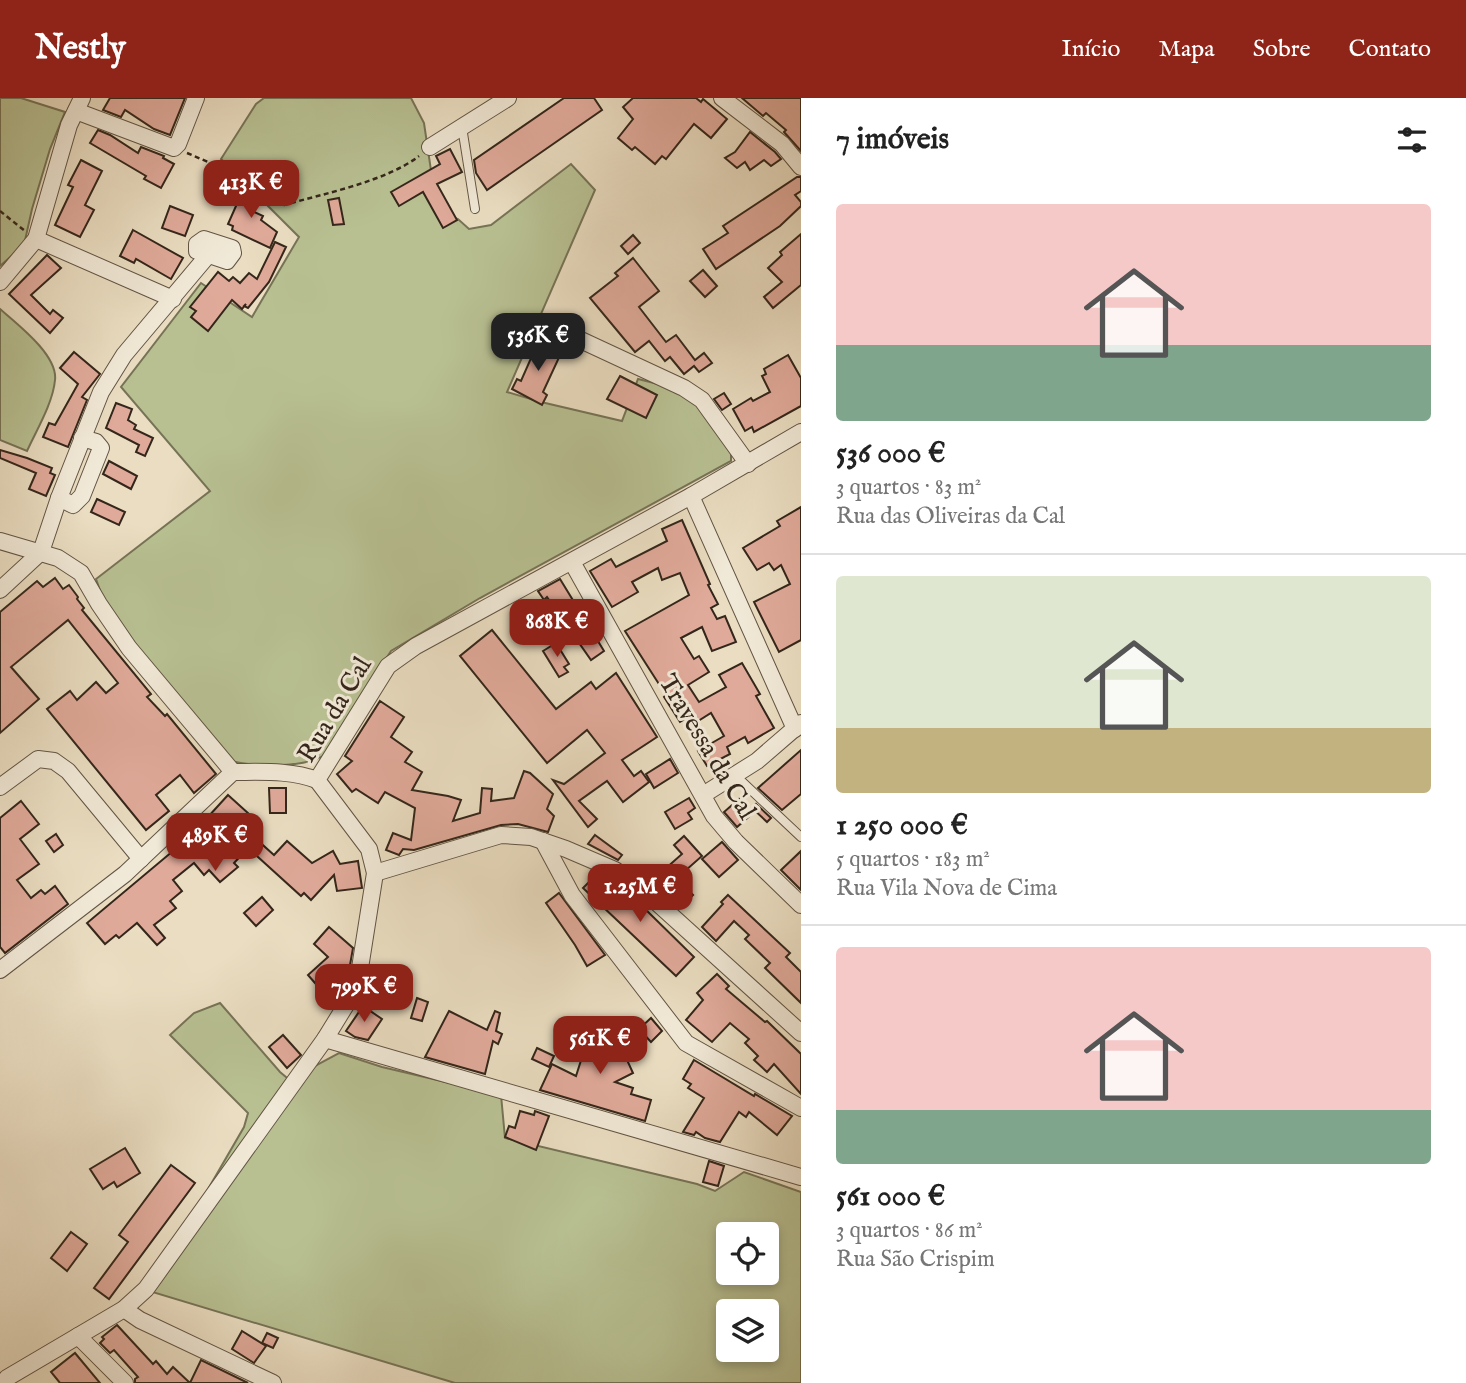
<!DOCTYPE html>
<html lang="pt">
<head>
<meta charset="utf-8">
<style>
  :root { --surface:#fff; --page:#f2f2f2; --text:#222; --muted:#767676; --line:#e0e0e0; --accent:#8f2418 }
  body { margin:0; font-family:"IM FELL English",serif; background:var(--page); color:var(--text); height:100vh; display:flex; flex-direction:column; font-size:26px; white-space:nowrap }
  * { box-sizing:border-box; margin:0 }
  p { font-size:23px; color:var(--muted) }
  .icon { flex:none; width:38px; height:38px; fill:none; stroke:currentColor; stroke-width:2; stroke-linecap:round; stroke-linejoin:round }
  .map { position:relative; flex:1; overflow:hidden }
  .drawer { display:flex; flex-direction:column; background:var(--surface); width:665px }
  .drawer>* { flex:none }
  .buttons { position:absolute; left:716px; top:1124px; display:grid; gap:14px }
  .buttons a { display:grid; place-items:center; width:63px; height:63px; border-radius:7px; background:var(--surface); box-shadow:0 4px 10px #0003; font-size:35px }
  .price { position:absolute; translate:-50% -60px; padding:0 16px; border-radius:14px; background:var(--accent); color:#fff; font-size:23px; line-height:46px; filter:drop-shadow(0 2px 4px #0008) }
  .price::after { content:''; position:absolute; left:50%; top:42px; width:21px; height:16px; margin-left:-10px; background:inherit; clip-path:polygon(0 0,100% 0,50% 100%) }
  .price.active { background:#222; color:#fff }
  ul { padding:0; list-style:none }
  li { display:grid; align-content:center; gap:14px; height:371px; padding:0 35px }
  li+li { border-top:2px solid var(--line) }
  li span { display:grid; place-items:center; height:217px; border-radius:7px; color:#555 }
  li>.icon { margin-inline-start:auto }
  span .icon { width:126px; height:126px; fill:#fffc; stroke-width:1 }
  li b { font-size:30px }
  h2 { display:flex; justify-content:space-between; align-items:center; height:84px; padding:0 35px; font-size:30px }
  header { display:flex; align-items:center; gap:42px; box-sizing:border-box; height:98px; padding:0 35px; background:var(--accent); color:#fff }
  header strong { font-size:33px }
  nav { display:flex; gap:38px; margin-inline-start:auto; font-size:24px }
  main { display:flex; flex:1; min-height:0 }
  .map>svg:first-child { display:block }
  .green { fill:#b8c092; stroke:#767356; stroke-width:2; fill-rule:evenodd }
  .building { fill:#e0aa9a; stroke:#34261a; stroke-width:2 }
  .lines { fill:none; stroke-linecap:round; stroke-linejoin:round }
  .lane-casing { stroke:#625444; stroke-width:10 }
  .street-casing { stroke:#625444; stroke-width:18 }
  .path { stroke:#34261a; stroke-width:2.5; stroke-dasharray:5 3.5; stroke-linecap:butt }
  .lane { stroke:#f1e9d7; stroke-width:8 }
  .street { stroke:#f1e9d7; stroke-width:16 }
  .labels { text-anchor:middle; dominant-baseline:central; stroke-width:6; stroke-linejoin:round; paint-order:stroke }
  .street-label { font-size:26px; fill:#34261a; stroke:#f1e9d7 }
</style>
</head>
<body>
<header>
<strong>Nestly</strong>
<nav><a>Início</a><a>Mapa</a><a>Sobre</a><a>Contato</a></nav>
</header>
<main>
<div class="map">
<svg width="801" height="1285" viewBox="0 0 801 1285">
  <rect width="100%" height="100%" fill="#eaddc1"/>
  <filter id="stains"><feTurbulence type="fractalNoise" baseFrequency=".00286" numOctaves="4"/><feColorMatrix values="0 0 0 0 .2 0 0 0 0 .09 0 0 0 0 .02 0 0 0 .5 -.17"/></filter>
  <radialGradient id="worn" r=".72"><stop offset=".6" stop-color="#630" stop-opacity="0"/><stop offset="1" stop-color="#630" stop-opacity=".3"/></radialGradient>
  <g class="green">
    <polygon points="0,0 21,0 65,14 50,51 32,111 24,147 0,168"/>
    <path d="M264 0H411L424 25 437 113 458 121 469 131 491 127 571 66 595 92 507 294 541 304 622 323 638 281 686 293 731 353V363L480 500 391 553 323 658C302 670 251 669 228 662L108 515 96 481 210 393 121 289 201 185 252 219 299 139 221 61 256 6Z"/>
    <path d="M0 211C17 226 58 257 55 282 53 305 36 333 27 353L0 342Z"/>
    <path d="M220 905 280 974 292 984 311 970 339 955 382 969 501 997 505 1040 697 1086 715 1093 744 1074 801 1094V1285H455L149 1193 244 1029 248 1015 170 937 194 915ZM728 1136H766V1174H728ZM728 1213H766V1251H728Z"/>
  </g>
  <g class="building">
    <polygon points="110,0 185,0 170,37 154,31 125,12 121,19 103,12"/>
    <polygon points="564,0 594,0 602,12 487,92 476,75 474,62"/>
    <polygon points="633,0 696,0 701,4 703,1 727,21 711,40 694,26 666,61 662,58 655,66 635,49 632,52 618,40 633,21 623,9"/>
    <polygon points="742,0 801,0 801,53 784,34 786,32 766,15 763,18"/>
    <polygon points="98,32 110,37 138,55 141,49 164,58 163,60 174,66 161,90 144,81 146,78 90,45"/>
    <polygon points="750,34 775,54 781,61 771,68 764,62 750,72 745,64 737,70 725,60 735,54"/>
    <polygon points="450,51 462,74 437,86 457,122 443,130 423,94 399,108 391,94 440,66 436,58"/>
    <polygon points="81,62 102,73 85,107 94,112 80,139 55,127 73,89 68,87"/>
    <polygon points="797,79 801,79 801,93 795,97 801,104 801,108 780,128 716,171 703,151 728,135 723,128"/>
    <polygon points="244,90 259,94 252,113 263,118 261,122 277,134 270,150 232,132 233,128 228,126"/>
    <polygon points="339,100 344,126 333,127 328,102"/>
    <polygon points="170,108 193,117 185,138 162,130"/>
    <polygon points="133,132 183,160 171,181 136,161 134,165 120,158"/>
    <polygon points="801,136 801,187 773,210 764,199 782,184 768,170 782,157 780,154"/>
    <polygon points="633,137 640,145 628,156 621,148"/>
    <polygon points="275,144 286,149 269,184 248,210 244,208 246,206 242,211 232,202 208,233 191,219 196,213 190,209 218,174 229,183 233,179 240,185 249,175 257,181"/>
    <polygon points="47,157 61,170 31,197 50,216 53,212 63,220 50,235 9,196"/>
    <polygon points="633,160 659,193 639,209 666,244 676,237 695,262 704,255 712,265 699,274 694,268 684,276 670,259 665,263 649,243 635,254 590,200 618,178 615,175"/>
    <polygon points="703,172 717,188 705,199 690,183"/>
    <polygon points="539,242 562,253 543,294 547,297 542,307 512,291 517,281 521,283"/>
    <polygon points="74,254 100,276 82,299 87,302 68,349 43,339 49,325 55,327 78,286 60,270"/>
    <polygon points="788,257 801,280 801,308 754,334 752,329 745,333 733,311 751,300 753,303 770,294 762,278 766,276 764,271"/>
    <polygon points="620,278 657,297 646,320 607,301"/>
    <polygon points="724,295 731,306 722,312 714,301"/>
    <polygon points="116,305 132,311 128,322 136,327 134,331 153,340 145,358 136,354 139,347 106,330"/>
    <polygon points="0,352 27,360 52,370 50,375 55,377 46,398 29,391 36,375 0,360"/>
    <polygon points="109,363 137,378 131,391 103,376"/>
    <polygon points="97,401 125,414 119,427 91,414"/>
    <polygon points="801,409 801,542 779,554 754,504 790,486 781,467 774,472 769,465 757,472 743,450 780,428 777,423"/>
    <polygon points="682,422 710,486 708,487 718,506 711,510 717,521 725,518 736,544 712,553 702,529 681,540 694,561 699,558 709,574 688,587 699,604 726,589 719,577 742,565 760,596 756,598 774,630 748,645 745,639 727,649 730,656 707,668 698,653 724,638 711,615 695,625 690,618 680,624 664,599 666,597 625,533 689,497 680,475 662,482 658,470 632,484 638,494 612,509 590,473 611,461 616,469 667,443 662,431"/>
    <polygon points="55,480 63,491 69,487 78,499 77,501 84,510 82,512 151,596 147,599 165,618 167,616 216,676 194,695 180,677 156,697 169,713 146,732 47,611 70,593 77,602 96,584 106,595 118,585 68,522 11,569 39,601 0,635 0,514 37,483 43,489"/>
    <polygon points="560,481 604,553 591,562 547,499 544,502 538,493"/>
    <polygon points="492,532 556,611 591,584 596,591 616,575 657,639 622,662 634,678 641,673 649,684 623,704 607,683 579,703 597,721 588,729 553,682 564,686 605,655 587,632 547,665 460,558"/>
    <polygon points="556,545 569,566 564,569 568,574 559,579 543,553"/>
    <polygon points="380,603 404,619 391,639 412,654 405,664 422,674 412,692 448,698 461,702 453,723 480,715 482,690 492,691 491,703 514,700 524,673 530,675 553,696 547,711 554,718 548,734 518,726 501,727 414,752 403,751 399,757 386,752 393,735 411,742 415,710 385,694 378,705 356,691 352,694 337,676 352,663 345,658"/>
    <polygon points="801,652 801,696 782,712 758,690"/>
    <polygon points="670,661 678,675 654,690 646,676"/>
    <polygon points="269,690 286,690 286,715 270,715"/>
    <polygon points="228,697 249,716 237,716 249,727 245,731 274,757 287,743 312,765 333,753 340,766 358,763 362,790 337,793 334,777 311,802 304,795 301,798 248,750 234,765 238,769 220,784 209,772 204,777 194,765 173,782 182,793 170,803 176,810 154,827 165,840 157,847 137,825 119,840 116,837 105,846 87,825 173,753 171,751 195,729 197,731"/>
    <polygon points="689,700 695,710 688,715 692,721 675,731 665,714"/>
    <polygon points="739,701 752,716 737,729 724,714"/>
    <polygon points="21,703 39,726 20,741 39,766 17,782 31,800 41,792 45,796 55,788 68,806 5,855 0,849 0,720"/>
    <polygon points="756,706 771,720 767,724 752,710"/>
    <polygon points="56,736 63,747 54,754 46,743"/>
    <polygon points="595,737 622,757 618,762 588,746"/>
    <polygon points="684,738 702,758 677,780 693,797 681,809 650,780 660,769 664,772 682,756 674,747"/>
    <polygon points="722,744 738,762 719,779 702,761"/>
    <polygon points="801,753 801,792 781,772"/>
    <polygon points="597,776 611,788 614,785 638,807 640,806 694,859 676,878 583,790"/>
    <polygon points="559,795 605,857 587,868 575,847 546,805"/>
    <polygon points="728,797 790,855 786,859 801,874 801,905 765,870 770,865 745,841 749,837 734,823 716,843 702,829 723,806 721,804"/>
    <polygon points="262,799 273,812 256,828 244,815"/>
    <polygon points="329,829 353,850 350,867 337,880 344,888 329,901 308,877 328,859 314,846"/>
    <polygon points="717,876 729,888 726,891 765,924 767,923 801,956 801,996 774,966 767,974 754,962 758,958 745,945 749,941 730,925 712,944 686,922 703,902 697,895"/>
    <polygon points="417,900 428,904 422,923 411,920"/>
    <polygon points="363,908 382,921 368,942 355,939 346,933"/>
    <polygon points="449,913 487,932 495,913 500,915 496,933 502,936 498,946 493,943 485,976 425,959"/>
    <polygon points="651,920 662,933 651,944 639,931"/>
    <polygon points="597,925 600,930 610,925 620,945 625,942 633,959 627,962 633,975 615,984 633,990 631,996 651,1002 645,1023 540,992 552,966 576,978 584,953 580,951 591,928"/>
    <polygon points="283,937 301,957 287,970 269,949"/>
    <polygon points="537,950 554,958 549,969 532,961"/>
    <polygon points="694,962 754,998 755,996 792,1018 777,1037 749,1014 746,1019 739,1014 720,1044 705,1040 696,1034 694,1037 683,1034 704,1000 688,990 691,986 683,981"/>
    <polygon points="520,1013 534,1017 535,1013 549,1018 536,1052 505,1039 509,1028 515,1030"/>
    <polygon points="125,1050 140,1075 117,1089 114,1084 103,1091 90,1071"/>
    <polygon points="709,1063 724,1068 718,1088 703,1084"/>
    <polygon points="171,1067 195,1085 109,1201 94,1190 128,1144 119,1137"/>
    <polygon points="71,1134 87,1146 67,1173 51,1160"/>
    <polygon points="117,1227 153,1266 156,1263 167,1276 173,1269 190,1285 201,1262 248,1285 135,1285 135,1281 138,1279 114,1252 110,1255 100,1245 104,1241 102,1239"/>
    <polygon points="242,1233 266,1248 254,1265 232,1251"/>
    <polygon points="267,1235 278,1240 273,1250 262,1245"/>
    <polygon points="75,1255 100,1285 60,1285 51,1274"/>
  </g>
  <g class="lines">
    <defs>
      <g id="lane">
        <polyline points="462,29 475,111"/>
        <polyline points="735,677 801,739"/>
      </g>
      <g id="street">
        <polyline points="722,0 782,46 801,69"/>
        <polyline points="76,13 174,50 178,46 196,0"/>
        <polyline points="430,49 508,0"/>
        <polyline points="36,141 173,201"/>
        <polygon points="204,141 232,150 233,155 227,163 197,153 197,146"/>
        <polyline points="0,184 36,141 69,27 82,0"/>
        <polyline points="542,224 684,290 702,302 748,366"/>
        <polyline points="691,398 795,631"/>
        <polyline points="59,400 73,407 82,398 101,350 96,344 82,340"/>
        <polyline points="0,443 58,460 81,475 99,506 129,550 233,674"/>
        <polyline points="572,464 714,718 736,744 801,807"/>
        <polyline points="0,492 41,454 59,400 101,294 124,257 209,156"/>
        <polyline points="0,689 38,661 54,663 68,673 141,761"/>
        <polyline points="703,697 757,663 801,625"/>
        <polyline points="543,743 572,797 686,945 801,1010"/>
        <polyline points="375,775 501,737 531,739 566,751 615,772 653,801 801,935"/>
        <path d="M0 872 125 776 233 674C262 674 291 672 317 682"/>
        <polyline points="325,941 801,1079"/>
        <polyline points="124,1211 140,1222 273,1285"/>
        <polyline points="78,1238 125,1285"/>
        <polyline points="3,1285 7,1280 124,1211 146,1191 325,941 357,889 375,775 369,751 317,682 388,568 416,548 691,398 801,334"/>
      </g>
    </defs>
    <use href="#lane" class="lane-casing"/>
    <use href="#street" class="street-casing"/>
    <g class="path">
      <path d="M187 55 267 89 284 107C323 96 387 83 419 58"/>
      <polyline points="0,113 25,133"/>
    </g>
    <use href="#lane" class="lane"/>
    <use href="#street" class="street"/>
  </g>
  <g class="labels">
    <g class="street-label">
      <text transform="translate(335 612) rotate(-59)">Rua da Cal</text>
      <text transform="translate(707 649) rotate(59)">Travessa da Cal</text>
    </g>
  </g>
  <rect width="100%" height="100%" filter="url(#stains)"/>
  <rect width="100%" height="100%" fill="url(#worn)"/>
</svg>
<div class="buttons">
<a><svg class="icon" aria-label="locate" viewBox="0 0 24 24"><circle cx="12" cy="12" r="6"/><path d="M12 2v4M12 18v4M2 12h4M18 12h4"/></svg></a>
<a><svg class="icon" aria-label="layers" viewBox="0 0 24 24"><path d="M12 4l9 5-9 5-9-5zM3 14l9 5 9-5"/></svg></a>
</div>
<b class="price" style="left:251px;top:122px">413K €</b>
<b class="price active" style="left:538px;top:275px">536K €</b>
<b class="price" style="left:557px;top:561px">868K €</b>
<b class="price" style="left:215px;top:775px">489K €</b>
<b class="price" style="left:640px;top:826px">1.25M €</b>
<b class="price" style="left:364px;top:926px">799K €</b>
<b class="price" style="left:600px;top:978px">561K €</b>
</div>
<section class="drawer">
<h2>7 imóveis<svg class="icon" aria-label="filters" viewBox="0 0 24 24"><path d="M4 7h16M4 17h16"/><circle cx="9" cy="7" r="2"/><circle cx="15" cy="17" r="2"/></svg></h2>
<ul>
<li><span style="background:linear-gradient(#f6c9c9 65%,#7fa58c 0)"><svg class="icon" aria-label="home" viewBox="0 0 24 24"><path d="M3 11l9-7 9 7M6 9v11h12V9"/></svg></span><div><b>536 000 €</b><p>3 quartos · 83 m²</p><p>Rua das Oliveiras da Cal</p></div></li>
<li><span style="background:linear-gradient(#dfe7d0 70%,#c2b280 0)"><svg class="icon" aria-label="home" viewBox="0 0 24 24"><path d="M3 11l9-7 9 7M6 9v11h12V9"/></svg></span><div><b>1 250 000 €</b><p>5 quartos · 183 m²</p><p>Rua Vila Nova de Cima</p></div></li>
<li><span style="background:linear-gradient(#f6c9c9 75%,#7fa58c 0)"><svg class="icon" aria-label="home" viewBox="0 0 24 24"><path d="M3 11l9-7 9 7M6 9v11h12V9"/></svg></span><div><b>561 000 €</b><p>3 quartos · 86 m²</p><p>Rua São Crispim</p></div></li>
</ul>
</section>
</main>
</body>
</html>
